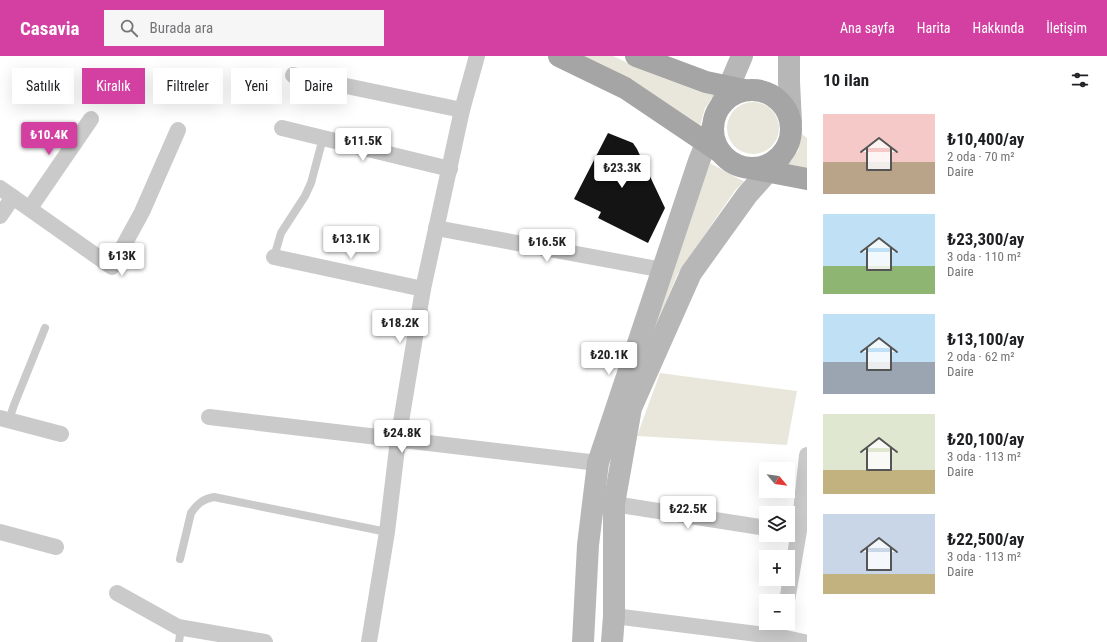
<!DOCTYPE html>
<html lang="tr">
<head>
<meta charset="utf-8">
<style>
  :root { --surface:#fff; --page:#f6f6f6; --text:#202124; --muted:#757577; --accent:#d340a2 }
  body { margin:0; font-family:"Roboto Condensed",sans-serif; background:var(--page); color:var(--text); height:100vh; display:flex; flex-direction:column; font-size:15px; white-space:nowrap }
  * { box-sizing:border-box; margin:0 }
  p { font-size:13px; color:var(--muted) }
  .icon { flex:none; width:22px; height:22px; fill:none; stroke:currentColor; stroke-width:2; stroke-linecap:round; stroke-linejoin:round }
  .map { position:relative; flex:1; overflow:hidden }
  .side { display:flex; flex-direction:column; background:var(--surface); width:300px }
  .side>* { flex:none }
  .guide { position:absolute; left:12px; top:12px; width:380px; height:36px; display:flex; gap:8px }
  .needle { width:26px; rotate:119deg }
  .buttons { position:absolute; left:759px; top:406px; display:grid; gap:8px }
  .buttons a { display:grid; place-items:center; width:36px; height:36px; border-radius:0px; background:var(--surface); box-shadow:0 4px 16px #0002; font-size:20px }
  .price { position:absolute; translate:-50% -34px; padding:0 9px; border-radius:4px; background:#fff; color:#222; font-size:13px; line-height:26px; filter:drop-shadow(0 1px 2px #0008) }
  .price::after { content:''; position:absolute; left:50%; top:24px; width:12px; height:9px; margin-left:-6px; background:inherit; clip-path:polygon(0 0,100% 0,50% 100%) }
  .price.selected { background:var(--accent); color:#fff }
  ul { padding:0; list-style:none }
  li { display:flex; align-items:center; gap:12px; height:100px; padding:0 16px }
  li span { display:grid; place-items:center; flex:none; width:112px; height:80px; border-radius:0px; color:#555 }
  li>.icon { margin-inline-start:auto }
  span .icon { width:48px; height:48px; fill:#fffc; stroke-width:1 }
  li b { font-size:17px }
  h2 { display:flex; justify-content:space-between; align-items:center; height:48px; padding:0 16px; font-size:17px }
  .chip { padding:0 14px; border-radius:0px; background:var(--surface); box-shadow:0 4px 16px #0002; font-size:14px; line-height:36px }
  .chip.selected { background:var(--accent); color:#fff }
  header { display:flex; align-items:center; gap:24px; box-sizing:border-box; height:56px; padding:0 20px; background:var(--accent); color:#fff }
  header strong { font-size:19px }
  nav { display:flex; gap:22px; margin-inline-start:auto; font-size:14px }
  .search { width:280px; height:36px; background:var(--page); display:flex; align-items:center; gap:10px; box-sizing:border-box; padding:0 14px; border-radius:0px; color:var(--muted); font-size:15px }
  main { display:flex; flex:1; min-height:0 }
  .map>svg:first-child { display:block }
  .green { fill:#e9e7dc }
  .building { fill:#141414 }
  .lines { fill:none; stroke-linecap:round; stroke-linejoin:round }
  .lane { stroke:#cacaca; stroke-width:8 }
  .street { stroke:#cacaca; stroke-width:16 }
  .secondary { stroke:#b7b7b7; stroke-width:22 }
  .primary { stroke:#a5a5a5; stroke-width:22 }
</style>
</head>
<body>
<header>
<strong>Casavia</strong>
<div class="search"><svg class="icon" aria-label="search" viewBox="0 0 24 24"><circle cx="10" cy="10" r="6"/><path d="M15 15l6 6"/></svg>Burada ara</div>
<nav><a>Ana sayfa</a><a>Harita</a><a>Hakkında</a><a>İletişim</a></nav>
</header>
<main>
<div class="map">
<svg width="807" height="586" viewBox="0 0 807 586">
  <rect width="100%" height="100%" fill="#fff"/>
  <g class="green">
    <polygon points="580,0 613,0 634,10 716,37 705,52 700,70"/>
    <circle cx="753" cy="72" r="26"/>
    <polygon points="802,78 807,82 807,113 787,109 798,95"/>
    <polygon points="708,106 745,126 736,133 677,219 625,348"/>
    <polygon points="660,317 797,335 787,389 637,380"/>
  </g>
  <polygon class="building" points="608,77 633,87 637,93 665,152 648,187 598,162 601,156 574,143"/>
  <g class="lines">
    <g class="lane">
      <polyline points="274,201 281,177 305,140 311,127 323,82"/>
      <polyline points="9,364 14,349 45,272"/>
      <path d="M180 503 191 457C197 448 203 443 214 441L387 476"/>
      <polyline points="179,586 181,572"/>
    </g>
    <g class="street">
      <polyline points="293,19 462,54"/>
      <polyline points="282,72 450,113"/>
      <polyline points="0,132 112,211 142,156 178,74"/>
      <polyline points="30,152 91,63"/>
      <polyline points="0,160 13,141"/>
      <polyline points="436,172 663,214"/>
      <polyline points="274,201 423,233"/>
      <polyline points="209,361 598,407"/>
      <polyline points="0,362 61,378"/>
      <polyline points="614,448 766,472"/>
      <polyline points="0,476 56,491"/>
      <polyline points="117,537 178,571 265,586"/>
      <polyline points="787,545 799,475 807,399"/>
      <polyline points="614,560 781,581 804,586"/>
      <polyline points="369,586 387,476 398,384 423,233 462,54 477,0"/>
    </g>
    <g class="secondary">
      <polyline points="789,0 789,26 791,66"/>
      <polyline points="722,47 742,0"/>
      <polyline points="583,586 588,489 598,407 699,105 713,70"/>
      <polyline points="612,586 614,560 614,448 631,352 691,217 747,139 780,102"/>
    </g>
    <g class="primary">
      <polyline points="559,0 625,32 720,96"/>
      <polyline points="636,0 706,26 744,34"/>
      <circle cx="752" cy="73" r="39"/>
      <polyline points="755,113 807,123"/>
    </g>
  </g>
</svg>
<div class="buttons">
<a><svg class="needle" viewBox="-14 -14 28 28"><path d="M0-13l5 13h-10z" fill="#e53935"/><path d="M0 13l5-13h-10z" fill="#757577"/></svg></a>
<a><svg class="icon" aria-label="layers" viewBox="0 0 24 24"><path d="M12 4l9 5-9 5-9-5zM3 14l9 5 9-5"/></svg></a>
<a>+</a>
<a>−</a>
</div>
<b class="price selected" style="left:49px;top:100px">₺10.4K</b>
<b class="price" style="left:363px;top:106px">₺11.5K</b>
<b class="price" style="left:622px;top:133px">₺23.3K</b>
<b class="price" style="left:351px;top:204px">₺13.1K</b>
<b class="price" style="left:547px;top:207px">₺16.5K</b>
<b class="price" style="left:122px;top:221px">₺13K</b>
<b class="price" style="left:400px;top:288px">₺18.2K</b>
<b class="price" style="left:609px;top:320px">₺20.1K</b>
<b class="price" style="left:402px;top:398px">₺24.8K</b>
<b class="price" style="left:688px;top:474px">₺22.5K</b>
<div class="guide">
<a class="chip">Satılık</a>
<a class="chip selected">Kiralık</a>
<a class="chip">Filtreler</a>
<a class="chip">Yeni</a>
<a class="chip">Daire</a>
</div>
</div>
<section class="side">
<h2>10 ilan<svg class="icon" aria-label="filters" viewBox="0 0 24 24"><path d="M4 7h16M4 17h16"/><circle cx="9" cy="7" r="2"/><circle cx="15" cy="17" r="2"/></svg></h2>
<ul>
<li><span style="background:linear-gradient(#f6c9c9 60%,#b9a48a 0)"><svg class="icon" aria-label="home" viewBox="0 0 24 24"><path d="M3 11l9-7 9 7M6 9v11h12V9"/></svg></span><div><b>₺10,400/ay</b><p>2 oda · 70 m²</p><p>Daire</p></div></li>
<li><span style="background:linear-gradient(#bfe0f5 65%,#8fb573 0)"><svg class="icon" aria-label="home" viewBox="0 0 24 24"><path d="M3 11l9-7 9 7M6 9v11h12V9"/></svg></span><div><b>₺23,300/ay</b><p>3 oda · 110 m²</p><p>Daire</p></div></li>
<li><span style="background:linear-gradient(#bfe0f5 60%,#9aa5b1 0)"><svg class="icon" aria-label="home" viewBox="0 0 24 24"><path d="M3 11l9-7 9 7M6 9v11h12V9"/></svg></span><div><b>₺13,100/ay</b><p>2 oda · 62 m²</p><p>Daire</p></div></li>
<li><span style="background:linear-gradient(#dfe7d0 70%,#c2b280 0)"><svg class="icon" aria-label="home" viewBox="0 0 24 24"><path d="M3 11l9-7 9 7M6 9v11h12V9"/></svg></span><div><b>₺20,100/ay</b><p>3 oda · 113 m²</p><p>Daire</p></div></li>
<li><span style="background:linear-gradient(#c9d6e8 75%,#c2b280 0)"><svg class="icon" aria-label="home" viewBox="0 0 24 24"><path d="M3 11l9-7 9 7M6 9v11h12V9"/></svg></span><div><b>₺22,500/ay</b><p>3 oda · 113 m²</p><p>Daire</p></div></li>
</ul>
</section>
</main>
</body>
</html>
